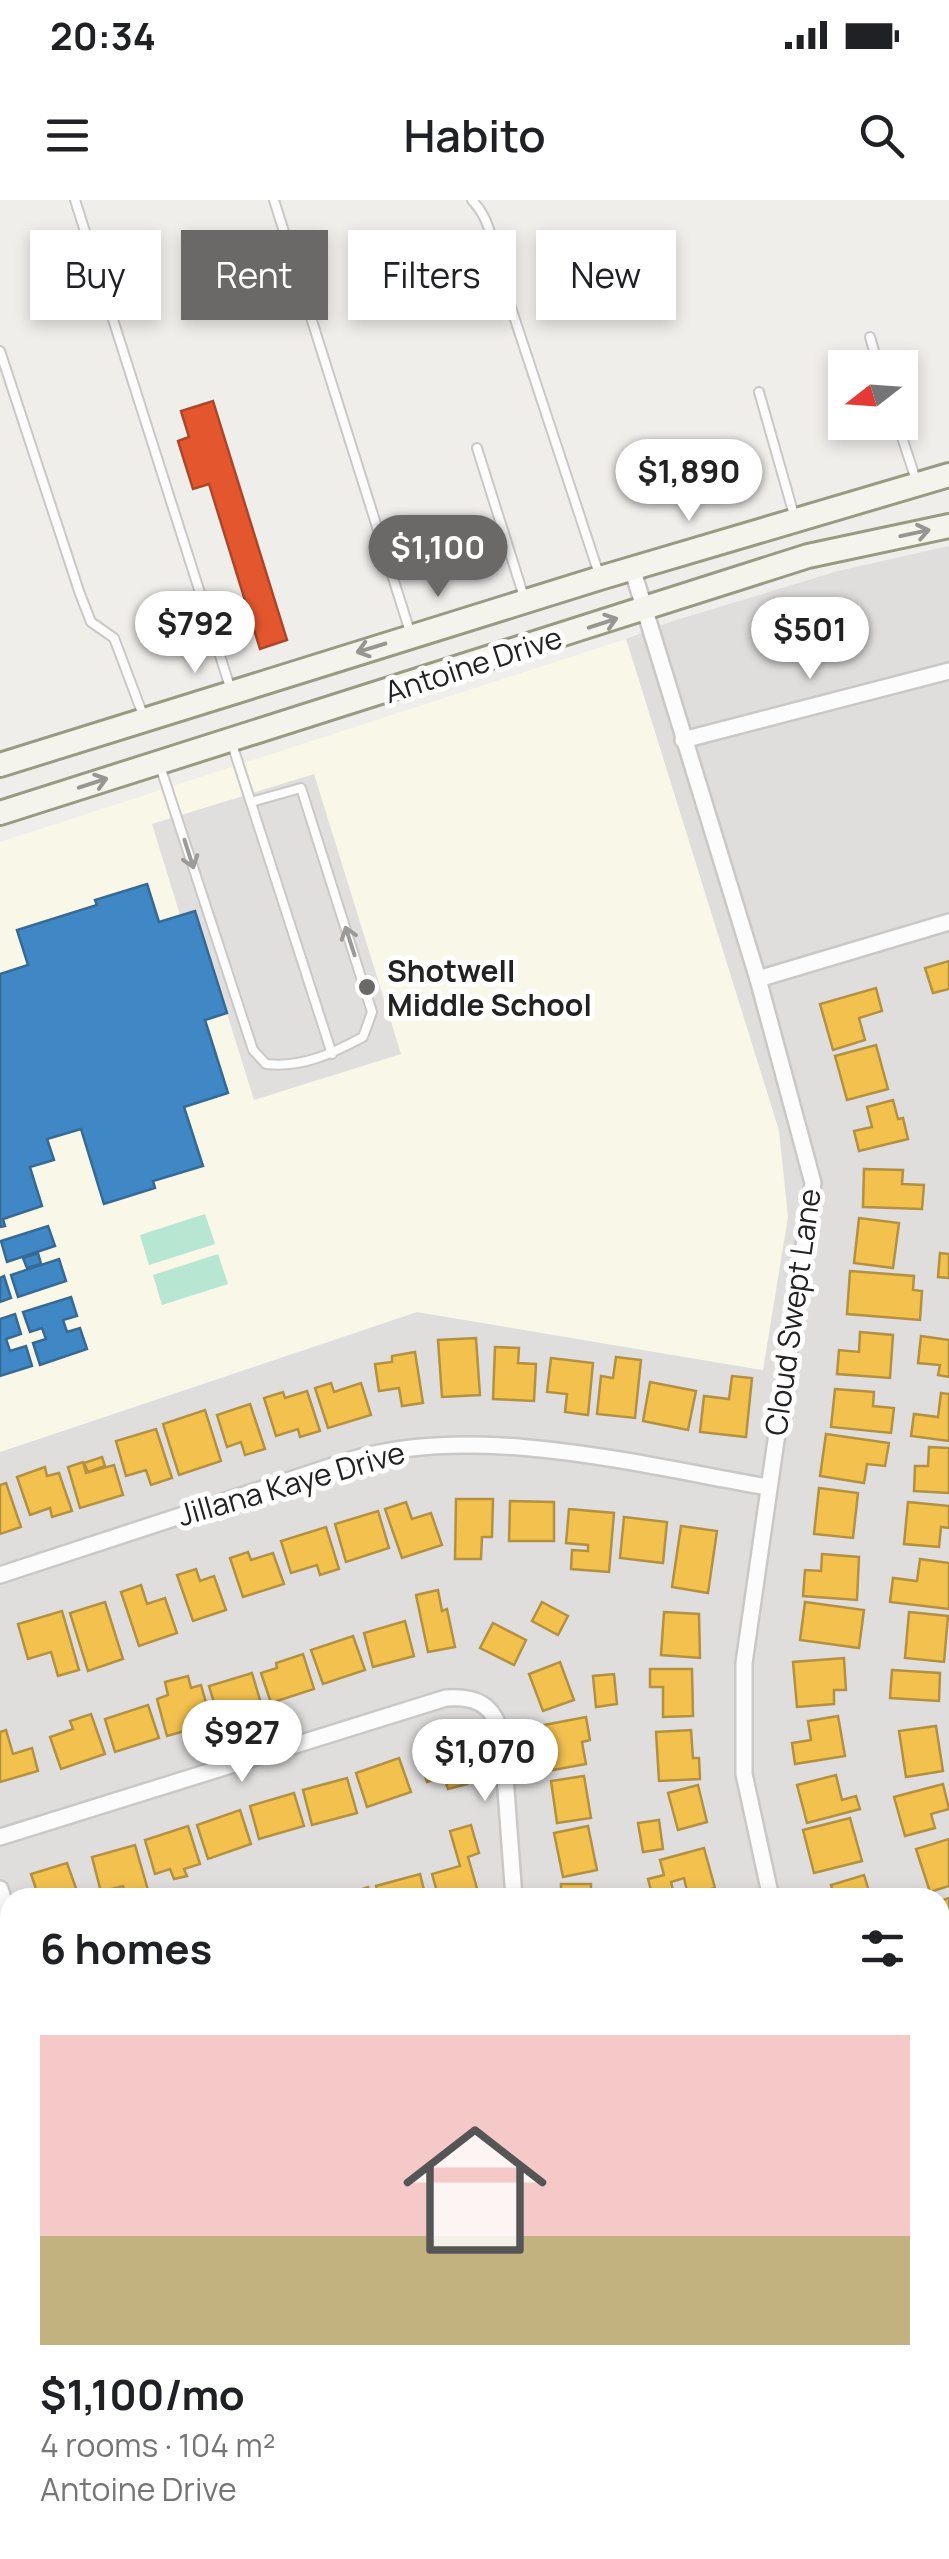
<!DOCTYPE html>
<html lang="en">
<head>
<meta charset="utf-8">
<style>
  :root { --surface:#fff; --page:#f2f2f2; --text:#202124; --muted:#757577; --line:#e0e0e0; --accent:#6a6968 }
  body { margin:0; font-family:Manrope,sans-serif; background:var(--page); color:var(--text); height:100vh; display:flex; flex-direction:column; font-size:38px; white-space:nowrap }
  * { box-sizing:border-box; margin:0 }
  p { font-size:32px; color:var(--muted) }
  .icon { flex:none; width:55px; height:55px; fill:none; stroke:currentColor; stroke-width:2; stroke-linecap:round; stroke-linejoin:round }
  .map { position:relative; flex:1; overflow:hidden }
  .drawer { position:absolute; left:0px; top:1688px; width:950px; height:672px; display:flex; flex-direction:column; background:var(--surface); border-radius:30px 30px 0 0; box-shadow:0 5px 15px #0003 }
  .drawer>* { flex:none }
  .top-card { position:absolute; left:30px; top:30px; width:890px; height:90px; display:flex; gap:20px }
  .needle { width:65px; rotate:253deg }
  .fabs { position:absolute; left:828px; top:150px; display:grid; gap:20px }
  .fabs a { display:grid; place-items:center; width:90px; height:90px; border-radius:0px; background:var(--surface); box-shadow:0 5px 15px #0003; font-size:50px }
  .price { position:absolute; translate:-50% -85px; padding:0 22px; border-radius:35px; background:#fff; color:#222; font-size:32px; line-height:65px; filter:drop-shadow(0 2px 5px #0008) }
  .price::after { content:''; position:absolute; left:50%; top:60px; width:30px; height:22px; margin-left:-15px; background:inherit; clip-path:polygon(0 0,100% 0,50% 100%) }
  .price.selected { background:var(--accent); color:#fff }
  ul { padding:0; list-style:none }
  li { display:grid; align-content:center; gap:20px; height:530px; padding:0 40px }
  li+li { border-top:2px solid var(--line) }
  li span { display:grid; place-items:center; height:310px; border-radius:0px; color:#555 }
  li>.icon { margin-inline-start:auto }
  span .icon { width:180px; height:180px; fill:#fffc; stroke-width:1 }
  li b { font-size:42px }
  h2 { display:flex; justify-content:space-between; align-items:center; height:120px; padding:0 40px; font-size:42px }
  .chip { padding:0 35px; border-radius:0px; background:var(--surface); box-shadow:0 5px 15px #0003; font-size:35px; line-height:90px }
  .chip.selected { background:var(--accent); color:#fff }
  .status { display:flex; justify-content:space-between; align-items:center; height:70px; padding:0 50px; background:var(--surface); direction:ltr }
  .status svg { height:28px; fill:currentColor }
  header { display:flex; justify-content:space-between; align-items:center; height:130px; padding:0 40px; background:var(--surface); font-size:45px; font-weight:600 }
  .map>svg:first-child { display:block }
  .residential { fill:#dfdedc; fill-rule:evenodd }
  .education { fill:#f8f7e8 }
  .pitch { fill:#b7e6d2 }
  .parking { fill:#e0dfde }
  .homes { fill:#f2c14e; stroke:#b49141; stroke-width:2.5 }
  .shops { fill:#e4572e; stroke:#aa472a; stroke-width:2.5 }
  .schools { fill:#3f88c5; stroke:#366994; stroke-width:2.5 }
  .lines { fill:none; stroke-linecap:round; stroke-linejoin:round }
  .lane-casing { stroke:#c9c8c7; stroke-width:12 }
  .street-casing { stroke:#c9c8c7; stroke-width:20 }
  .secondary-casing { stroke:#999a82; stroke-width:28 }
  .lane { stroke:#fdfcfc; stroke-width:8 }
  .street { stroke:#fdfcfc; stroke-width:15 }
  .secondary { stroke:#f4f4ed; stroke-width:22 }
  .oneway { stroke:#969692 }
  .oneway2 { stroke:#9a9a9a }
  .poi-dot { fill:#6a6968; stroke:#fff; stroke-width:4 }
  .labels { text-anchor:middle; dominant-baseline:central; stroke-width:10; stroke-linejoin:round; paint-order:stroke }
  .street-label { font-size:30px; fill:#222; stroke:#fff }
  .poi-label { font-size:30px; font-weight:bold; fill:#222; stroke:#fff; text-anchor:start }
</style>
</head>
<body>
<div class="status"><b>20:34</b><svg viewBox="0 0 49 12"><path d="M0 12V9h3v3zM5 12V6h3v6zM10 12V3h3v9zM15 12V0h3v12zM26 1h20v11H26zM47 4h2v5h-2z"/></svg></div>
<header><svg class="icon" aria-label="menu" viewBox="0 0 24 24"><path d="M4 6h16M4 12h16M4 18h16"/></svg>Habito<svg class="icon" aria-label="search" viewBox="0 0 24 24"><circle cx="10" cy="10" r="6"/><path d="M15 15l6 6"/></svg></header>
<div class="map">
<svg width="949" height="2359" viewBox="0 0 949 2359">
  <rect width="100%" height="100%" fill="#f0eeeb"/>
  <path class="residential" d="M949 346V2359H0V1252L417 1112 763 1170 779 931 626 439 673 421 838 371ZM10 1698H940V2350H10Z"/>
  <g class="education">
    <polygon points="626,439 779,931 788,1017 763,1170 417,1112 0,1252 0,642"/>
    <polygon points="124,2350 588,2350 585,2359 121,2359"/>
  </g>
  <g class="pitch">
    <polygon points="205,1014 215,1044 149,1065 140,1035"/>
    <polygon points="218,1054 228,1084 162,1105 153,1075"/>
  </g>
  <polygon class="parking" points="314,574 401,854 254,900 195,711 180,715 152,624"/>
  <g class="homes">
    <polygon points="949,761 949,789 933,793 925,768"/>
    <polygon points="876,788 882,811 859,818 865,840 833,850 820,804"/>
    <polygon points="876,845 888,889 847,900 835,856"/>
    <polygon points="893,900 898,919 903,918 908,939 859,951 854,931 872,927 867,907"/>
    <polygon points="864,969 903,970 902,984 924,985 922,1009 863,1007"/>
    <polygon points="859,1018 899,1023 893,1068 854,1063"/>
    <polygon points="940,1053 949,1054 949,1078 938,1077"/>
    <polygon points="850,1071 914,1076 913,1090 922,1091 920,1120 847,1114"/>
    <polygon points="860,1132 893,1135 890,1178 837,1174 839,1150 859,1152"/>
    <polygon points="921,1136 949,1140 949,1177 938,1175 940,1165 918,1163"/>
    <polygon points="476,1138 480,1195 442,1197 438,1140"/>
    <polygon points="495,1147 519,1148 518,1163 536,1164 534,1201 493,1199"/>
    <polygon points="415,1152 423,1203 402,1206 399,1188 379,1191 375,1164 392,1162 392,1156"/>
    <polygon points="616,1157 641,1160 635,1218 597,1214 601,1176 613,1178"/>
    <polygon points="551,1158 593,1163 588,1215 565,1212 567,1194 547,1192"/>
    <polygon points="732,1176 752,1178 746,1237 700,1232 704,1196 729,1199"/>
    <polygon points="650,1182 696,1191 688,1230 643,1221"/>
    <polygon points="331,1183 334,1192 361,1183 371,1215 328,1228 315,1188"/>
    <polygon points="835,1189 874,1192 873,1206 894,1208 891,1233 831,1227"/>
    <polygon points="307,1191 320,1231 300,1237 298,1229 276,1236 264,1198 283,1192 285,1198"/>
    <polygon points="941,1193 949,1194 949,1241 911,1236 914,1214 938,1217"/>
    <polygon points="250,1204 265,1249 245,1255 241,1242 227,1247 217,1215"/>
    <polygon points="205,1210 221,1261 179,1275 163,1224"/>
    <polygon points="156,1229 172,1278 151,1285 146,1270 126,1276 116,1241"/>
    <polygon points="826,1234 889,1243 885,1266 867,1264 864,1283 820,1276"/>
    <polygon points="929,1247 949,1248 949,1293 914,1291 915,1266 928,1266"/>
    <polygon points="102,1257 105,1266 88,1272 84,1263"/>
    <polygon points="83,1262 86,1273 114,1265 123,1295 80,1308 68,1267"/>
    <polygon points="45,1267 47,1276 59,1273 72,1311 52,1317 50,1308 30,1315 17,1277"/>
    <polygon points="6,1283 21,1327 0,1334 0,1285"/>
    <polygon points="819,1288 858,1293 853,1338 814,1334"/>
    <polygon points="456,1299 493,1299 492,1337 482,1337 481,1359 455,1359"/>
    <polygon points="510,1301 554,1302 554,1341 509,1341"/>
    <polygon points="406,1302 412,1319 431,1313 442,1345 402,1358 385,1309"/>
    <polygon points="908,1302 949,1306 949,1328 941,1327 939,1347 904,1344"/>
    <polygon points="569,1309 614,1313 609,1372 571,1369 572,1350 588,1351 588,1345 566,1343"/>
    <polygon points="378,1311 389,1348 346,1362 335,1324"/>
    <polygon points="624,1317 667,1322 663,1363 620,1358"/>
    <polygon points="681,1326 717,1331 708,1393 672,1387"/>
    <polygon points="326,1327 339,1369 320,1375 317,1365 291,1373 281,1341"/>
    <polygon points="248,1352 251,1360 273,1353 284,1384 243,1397 230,1358"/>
    <polygon points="822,1354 859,1357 857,1400 803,1396 805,1370 821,1371"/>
    <polygon points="920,1359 949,1363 949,1409 890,1402 893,1378 917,1381"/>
    <polygon points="196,1369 200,1381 214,1376 226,1410 193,1421 177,1375"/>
    <polygon points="141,1385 147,1404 165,1398 177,1433 139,1446 121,1392"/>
    <polygon points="438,1390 442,1411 447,1409 455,1447 428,1452 416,1395"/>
    <polygon points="105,1402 123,1459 88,1471 70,1413"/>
    <polygon points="542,1402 568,1416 558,1435 532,1421"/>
    <polygon points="805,1402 864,1410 859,1448 800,1440"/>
    <polygon points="62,1411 79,1470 58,1476 51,1452 28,1459 18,1424"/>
    <polygon points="664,1412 699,1414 700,1458 661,1455"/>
    <polygon points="909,1412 948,1416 944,1462 905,1458"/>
    <polygon points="405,1421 414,1456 373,1467 364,1433"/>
    <polygon points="493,1423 526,1440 514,1465 480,1448"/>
    <polygon points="353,1436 365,1470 323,1484 311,1450"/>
    <polygon points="303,1454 314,1489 271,1503 261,1473 277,1468 276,1463"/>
    <polygon points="844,1458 846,1490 834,1490 834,1504 797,1507 793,1462"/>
    <polygon points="560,1462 574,1500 543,1511 529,1474"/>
    <polygon points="650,1469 692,1469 693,1516 663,1517 663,1487 650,1487"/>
    <polygon points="892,1470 940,1473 939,1501 890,1498"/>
    <polygon points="252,1473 262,1507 219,1519 209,1486"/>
    <polygon points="614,1474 617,1504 596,1507 593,1476"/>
    <polygon points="188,1476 191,1488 201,1485 210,1517 187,1524 188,1530 167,1536 157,1499 168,1495 165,1482"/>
    <polygon points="148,1505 159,1538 115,1552 105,1519"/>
    <polygon points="91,1514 105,1554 61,1569 50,1537 73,1529 70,1521"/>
    <polygon points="838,1516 845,1556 795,1564 792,1543 811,1540 808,1521"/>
    <polygon points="586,1517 590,1540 582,1542 586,1564 553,1570 544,1525"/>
    <polygon points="936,1526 943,1571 906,1577 899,1531"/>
    <polygon points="6,1530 13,1554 32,1548 38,1571 0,1582 0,1532"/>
    <polygon points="691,1530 693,1558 699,1558 700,1579 659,1581 656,1532"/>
    <polygon points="455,1541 467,1584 448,1589 444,1577 427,1582 418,1552"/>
    <polygon points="399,1558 411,1592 367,1607 356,1573"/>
    <polygon points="836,1575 842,1600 856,1596 860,1609 807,1623 797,1585"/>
    <polygon points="584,1576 591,1618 557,1623 551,1581"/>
    <polygon points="347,1578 357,1613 312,1625 303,1590"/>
    <polygon points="943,1584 949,1609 931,1614 935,1628 905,1636 894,1597"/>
    <polygon points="698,1585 707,1622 678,1630 668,1593"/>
    <polygon points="294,1593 304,1626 259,1639 250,1606"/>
    <polygon points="240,1610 251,1644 208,1659 197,1625"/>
    <polygon points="850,1618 862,1661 814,1673 803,1630"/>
    <polygon points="659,1620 663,1649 643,1652 638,1623"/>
    <polygon points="471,1625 479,1653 468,1657 478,1692 460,1698 439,1698 432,1674 460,1666 450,1631"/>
    <polygon points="188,1626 200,1664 184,1669 187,1676 174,1679 170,1669 155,1674 145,1640"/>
    <polygon points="588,1626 597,1670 563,1677 554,1633"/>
    <polygon points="949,1639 949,1686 930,1692 916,1649"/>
    <polygon points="135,1645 148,1690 126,1696 123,1686 101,1692 92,1657"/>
    <polygon points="704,1648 715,1688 688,1695 684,1678 671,1682 675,1698 653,1698 648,1679 664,1675 660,1660"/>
    <polygon points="67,1663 78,1694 66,1698 39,1698 31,1674"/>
    <polygon points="420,1674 426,1698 379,1698 376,1686"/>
    <polygon points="864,1675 871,1698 835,1698 831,1685"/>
    <rect x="561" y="1684" width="30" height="14"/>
    <polygon points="368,1687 372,1698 336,1698"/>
    <polygon points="949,1698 949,1746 940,1749 940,1701"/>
    <polygon points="949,1776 949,1800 942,1802 940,1779"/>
    <polygon points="10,1927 10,1968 0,1971 0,1930"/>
    <polygon points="940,1957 949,1984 949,1994 940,1997"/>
    <polygon points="949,2020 949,2059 940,2062 940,2023"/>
    <polygon points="949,2076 949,2123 947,2123 940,2094 940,2078"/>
    <polygon points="941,2283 949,2284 949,2304 940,2303"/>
    <polygon points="0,2307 10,2311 10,2350 46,2350 42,2359 17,2359 3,2353 8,2339 0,2336"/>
    <polygon points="940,2316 949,2318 949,2359 919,2357 920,2350 940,2350"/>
  </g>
  <polygon class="shops" points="213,201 287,440 260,449 209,284 193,289 178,241 189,237 181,211"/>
  <g class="schools">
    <polygon points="147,684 159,722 195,711 227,813 205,820 228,893 184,907 203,966 153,981 155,988 104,1004 81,929 47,939 54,960 30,967 42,1006 3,1019 5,1026 0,1027 0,774 28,765 17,730 97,705 95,700"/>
    <polygon points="48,1026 55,1046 7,1062 1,1041"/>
    <polygon points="38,1053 41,1064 27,1068 23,1058"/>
    <polygon points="59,1059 66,1081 18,1097 11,1075"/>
    <polygon points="4,1076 11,1098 0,1102 0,1078"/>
    <polygon points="71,1097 77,1116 63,1120 67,1132 80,1128 87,1149 40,1165 33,1143 46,1139 42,1128 30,1132 23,1112"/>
    <polygon points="15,1114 21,1134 6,1139 10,1151 26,1146 32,1166 0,1176 0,1119"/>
    <polygon points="224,2350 500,2350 497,2359 221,2359"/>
  </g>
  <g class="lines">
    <defs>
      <g id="lane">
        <polyline points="75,0 230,487"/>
        <polyline points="274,0 411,435"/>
        <path d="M472 0C490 19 492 40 497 65L599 374"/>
        <polyline points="870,137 879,168"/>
        <polyline points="0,151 80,394 91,422 114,438 143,515"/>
        <polyline points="759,192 794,315"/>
        <polyline points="897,222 917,283"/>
        <polyline points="477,248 524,397"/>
        <polyline points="232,544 332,854"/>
        <path d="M160 566 253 850 266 864C302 868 331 854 363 837L372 812 301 588 251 602"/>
        <polyline points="539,2359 549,2351 577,2359"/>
      </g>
      <g id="street">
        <polyline points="632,368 758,779 813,983 744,1463 744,1574 771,1698"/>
        <polyline points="683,540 949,471"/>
        <polyline points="758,779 949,722"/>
        <path d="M0 1375 354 1259C480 1223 640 1265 768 1287"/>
        <path d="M0 1637 446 1498C477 1496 493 1504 502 1536L514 1698"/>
        <polyline points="0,1689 10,1721"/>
        <polyline points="940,1850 949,1847"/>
        <polyline points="0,1897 10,1894"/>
        <polyline points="100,2359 103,2350"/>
        <polyline points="612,2359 614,2350"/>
        <polyline points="871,2359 874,2350"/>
      </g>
      <g id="secondary">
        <polyline points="0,565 600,378 949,275"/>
        <polyline points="0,613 808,356 949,326"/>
      </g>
    </defs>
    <use href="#lane" class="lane-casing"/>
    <use href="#street" class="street-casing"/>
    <use href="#secondary" class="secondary-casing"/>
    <use href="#lane" class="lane"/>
    <use href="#street" class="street"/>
    <use href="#secondary" class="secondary"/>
  </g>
  <defs><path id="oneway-shaft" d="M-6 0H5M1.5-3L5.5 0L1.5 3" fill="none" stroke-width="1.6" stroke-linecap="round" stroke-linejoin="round" transform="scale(2.5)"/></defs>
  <g class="oneway">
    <use href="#oneway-shaft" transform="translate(915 333) rotate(-12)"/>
    <use href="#oneway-shaft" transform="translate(603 423) rotate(-18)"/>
    <use href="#oneway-shaft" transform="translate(371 448) rotate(163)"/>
    <use href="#oneway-shaft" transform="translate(93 583) rotate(-18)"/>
  </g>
  <g class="oneway2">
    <use href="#oneway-shaft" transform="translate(189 654) rotate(72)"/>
    <use href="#oneway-shaft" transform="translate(350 741) rotate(-108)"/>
  </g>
  <circle class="poi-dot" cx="367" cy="787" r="10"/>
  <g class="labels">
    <g class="street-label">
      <text transform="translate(473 464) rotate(-18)">Antoine Drive</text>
      <text transform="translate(792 1112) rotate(-82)">Cloud Swept Lane</text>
      <text transform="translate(291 1283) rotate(-16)">Jillana Kaye Drive</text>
    </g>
    <g class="poi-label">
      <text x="387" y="770">Shotwell<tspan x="387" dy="34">Middle School</tspan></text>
    </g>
  </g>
</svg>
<div class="fabs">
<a><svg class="needle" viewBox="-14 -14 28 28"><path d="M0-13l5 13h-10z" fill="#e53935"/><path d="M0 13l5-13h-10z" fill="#757577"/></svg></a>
</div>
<b class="price" style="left:689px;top:324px">$1,890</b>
<b class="price selected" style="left:438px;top:400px">$1,100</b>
<b class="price" style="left:195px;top:476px">$792</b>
<b class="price" style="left:810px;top:482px">$501</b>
<b class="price" style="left:242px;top:1585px">$927</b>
<b class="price" style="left:485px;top:1604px">$1,070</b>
<div class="top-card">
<a class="chip">Buy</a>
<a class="chip selected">Rent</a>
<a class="chip">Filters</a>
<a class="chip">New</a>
</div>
<section class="drawer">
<h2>6 homes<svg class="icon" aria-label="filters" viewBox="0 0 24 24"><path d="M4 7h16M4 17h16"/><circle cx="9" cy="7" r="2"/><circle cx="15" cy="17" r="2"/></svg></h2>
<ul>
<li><span style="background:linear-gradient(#f6c9c9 65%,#c2b280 0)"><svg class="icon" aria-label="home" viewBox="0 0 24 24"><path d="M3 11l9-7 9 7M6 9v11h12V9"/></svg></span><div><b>$1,100/mo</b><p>4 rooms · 104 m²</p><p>Antoine Drive</p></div></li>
</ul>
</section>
</div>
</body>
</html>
